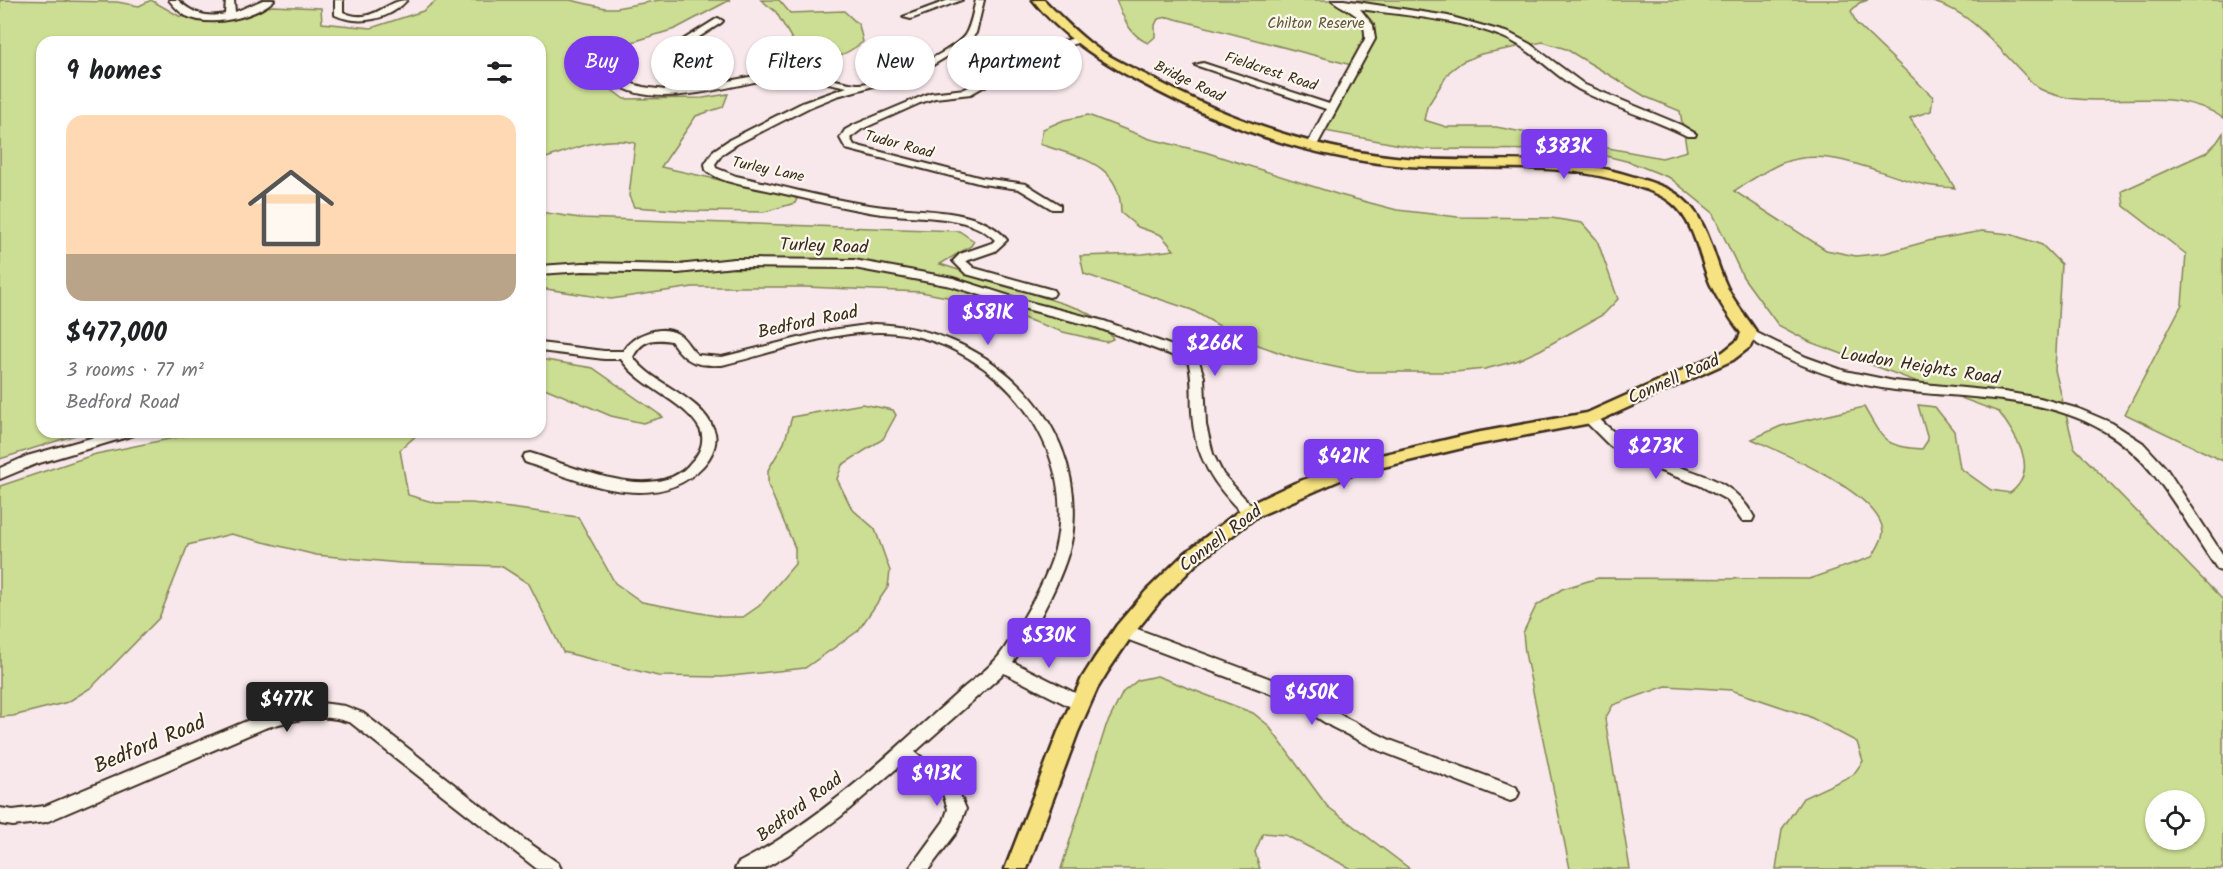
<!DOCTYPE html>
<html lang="en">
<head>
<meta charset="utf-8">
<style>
  :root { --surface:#fff; --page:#f2f2f2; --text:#202124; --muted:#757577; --line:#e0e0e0; --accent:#7c3aed }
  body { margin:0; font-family:Kalam,sans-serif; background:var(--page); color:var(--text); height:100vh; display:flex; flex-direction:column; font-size:22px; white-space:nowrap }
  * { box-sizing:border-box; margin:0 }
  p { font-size:20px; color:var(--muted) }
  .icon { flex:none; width:33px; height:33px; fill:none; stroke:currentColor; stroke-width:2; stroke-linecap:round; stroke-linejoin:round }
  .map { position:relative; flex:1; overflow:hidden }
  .panel { position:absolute; left:36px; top:36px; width:510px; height:402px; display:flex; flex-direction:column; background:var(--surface); border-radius:18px; box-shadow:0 2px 4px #0004 }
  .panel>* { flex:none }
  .guide { position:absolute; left:564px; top:36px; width:570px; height:54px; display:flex; gap:12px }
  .controls { position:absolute; left:2145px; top:790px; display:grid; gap:12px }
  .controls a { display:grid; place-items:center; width:60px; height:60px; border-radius:50%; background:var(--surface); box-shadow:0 2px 4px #0004; font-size:30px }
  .price { position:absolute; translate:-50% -51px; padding:0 14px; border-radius:6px; background:var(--accent); color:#fff; font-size:20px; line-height:39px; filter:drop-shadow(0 2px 3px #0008) }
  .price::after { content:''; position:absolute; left:50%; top:36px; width:18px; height:14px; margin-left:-9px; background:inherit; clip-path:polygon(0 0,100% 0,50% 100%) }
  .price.on { background:#222; color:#fff }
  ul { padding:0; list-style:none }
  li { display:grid; align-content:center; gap:12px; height:318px; padding:0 30px }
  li+li { border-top:2px solid var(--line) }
  li span { display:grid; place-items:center; height:186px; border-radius:18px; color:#555 }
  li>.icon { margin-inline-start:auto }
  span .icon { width:108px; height:108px; fill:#fffc; stroke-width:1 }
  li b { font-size:26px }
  h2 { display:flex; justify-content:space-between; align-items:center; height:72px; padding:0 30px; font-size:26px }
  .tag { padding:0 21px; border-radius:27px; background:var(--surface); box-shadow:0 2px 4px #0004; font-size:21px; line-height:54px }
  .tag.on { background:var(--accent); color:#fff }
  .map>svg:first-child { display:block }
  .green { fill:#ccde93; stroke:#848458; stroke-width:1.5; fill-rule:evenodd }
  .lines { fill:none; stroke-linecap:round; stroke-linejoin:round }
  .minor-casing { stroke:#3b2a1e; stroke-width:4 }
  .major-casing { stroke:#3b2a1e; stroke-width:5 }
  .minor { fill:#fbf7ec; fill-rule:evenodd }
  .major { fill:#f7e281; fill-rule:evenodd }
  .labels { text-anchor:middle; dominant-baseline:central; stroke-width:4.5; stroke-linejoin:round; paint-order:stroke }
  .far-park-label { font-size:15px; fill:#5f573b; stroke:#fbf7ec }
  .far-street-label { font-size:15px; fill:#3b2a1e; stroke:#fbf7ec }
  .street-label { font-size:18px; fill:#3b2a1e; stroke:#fbf7ec }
  .near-street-label { font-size:21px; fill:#3b2a1e; stroke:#fbf7ec }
</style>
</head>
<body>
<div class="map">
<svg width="2223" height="869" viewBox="0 0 2223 869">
  <rect width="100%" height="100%" fill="#f8e8ec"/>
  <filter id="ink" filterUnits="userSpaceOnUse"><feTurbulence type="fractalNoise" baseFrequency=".0167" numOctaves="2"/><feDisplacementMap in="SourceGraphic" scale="12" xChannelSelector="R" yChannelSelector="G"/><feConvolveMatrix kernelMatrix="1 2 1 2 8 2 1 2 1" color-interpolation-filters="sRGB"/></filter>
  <g filter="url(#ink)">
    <g class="green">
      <path d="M0 0 117 2 139 6 151 0 179 16 208 21 233 17 272 6 321 8 322 23 371 28 423 11 437 0H570L605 8H616L660 0H730L675 29 629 43 599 69 600 81 624 99 703 98 728 94 723 107 696 116 661 167 792 196 797 199 795 203 764 212 690 211 634 207 629 196 635 143C601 135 572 150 540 160V42H42V432H85L0 459Z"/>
      <path d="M761 0H779L790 13 844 11 859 25 863 42C844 56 826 64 803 58L776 12Z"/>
      <path d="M1116 0H1868L1859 3 1851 11 1856 23 1933 97 1931 111 1910 118 1955 188C1944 187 1933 187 1922 184 1877 174 1830 145 1782 163 1766 170 1748 182 1734 191L1826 250 1856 256 1885 253 1932 240 1982 231 2010 234 2042 245 2061 264 2055 370 2074 447 2223 600V869H1776L1782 829 1803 798 1853 775 1863 761 1857 742 1808 716 1731 690 1666 686 1613 705 1605 719 1630 869H1570L1525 653 1523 633 1536 606 1562 589 1598 578 1809 579 1872 557C1876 550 1883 540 1883 532 1881 494 1784 454 1752 439L1781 426 1864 407C1882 438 1883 447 1922 449L1928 440 1918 405 1935 407 1954 431 1960 468 1991 490 2010 493C2041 470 2015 435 1999 412L1810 342 1778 325 1743 277 1712 212 1670 178 1630 162 1582 150 1422 149 1325 131 1359 67 1168 17 1158 19 1155 25V37L1148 43C1129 35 1124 18 1116 0ZM1543 42 1566 49 1646 97 1680 111 1687 151 1662 158 1496 127H1447L1424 120 1427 107 1449 72 1462 62 1481 54ZM2156 801H2194V840H2156Z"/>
      <path d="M1921 0H2223V118C2169 80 2092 116 2040 89 2033 85 2026 76 2020 70 1992 41 1964 4 1921 0Z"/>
      <path d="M1088 115 1150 139 1205 152 1340 195 1397 210 1458 217 1551 218 1582 223 1597 240 1618 299 1604 314 1540 350 1516 361 1485 369 1455 372H1358L1297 359 1242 339 1192 310 1084 274 1080 256 1143 254 1174 250 1161 235 1138 227 1121 213C1121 162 1079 158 1040 144L1043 129 1064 120Z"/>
      <polygon points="2223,133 2223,461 2125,414 2182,304 2186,254 2124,206 2122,191 2207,152 2217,142"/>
      <polygon points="540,212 580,218 959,231 974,241 971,246 940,264 1080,309 1102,320 1113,339 1106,342 1063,332 983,304 921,292 806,287 693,287 611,299 540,288"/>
      <polygon points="540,359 593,368 663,417 643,423 611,416 547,389 540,388"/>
      <polygon points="862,404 893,410 896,415 883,439 842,465 837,479 852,509 875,529 890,571 888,587 858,631 805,668 722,677 658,676 563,652 529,584 501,566 400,563 316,555 231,534 188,545 159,618 92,687 68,702 13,716 0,717 0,486 96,454 203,432 420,432 400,450 408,495 436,503 472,503 578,517 615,583 642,602 722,617 743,617 759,606 795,564 795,548 768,485 768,470 784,443 792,417"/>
      <polygon points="1157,676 1253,713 1268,725 1327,806 1410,869 1352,869 1285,835 1263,833 1255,852 1260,869 1061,869 1106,726 1123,692 1138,680"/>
    </g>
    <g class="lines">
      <defs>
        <g id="minor">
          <path d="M169 0H178C193 14 206 18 225 14L226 0H234L235 12 263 0H274C254 18 211 28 186 16 179 12 174 6 169 0Z"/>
          <path d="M335 0H343V12C373 26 385 0 407 0 390 20 359 26 335 15Z"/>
          <polygon points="949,0 962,0 911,19 903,17"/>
          <path d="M976 0H984L976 33 966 45 928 68 910 76 837 96 810 107 737 144 722 154 715 164 716 168 736 176C782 186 829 200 876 206 915 212 981 206 1007 240L995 251 966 261 974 268 1053 290 1055 293 1053 296 1049 297 966 274 953 261 960 254 992 243 995 240C969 212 910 219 875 213 837 207 800 197 762 189 744 185 719 182 706 170L705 164 714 150 729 140 802 103 847 87 796 76H785C742 82 653 113 616 83L618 73 623 70 628 73 626 82 643 87 665 90 670 60 678 43 718 18 723 21 721 23 685 46 680 60 675 89 703 86 785 70C810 70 833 82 857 84 880 85 952 53 965 35 971 26 973 11 976 0Z"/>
          <path d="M1332 0H1344L1448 16 1509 33 1530 44 1585 85 1681 125 1696 134 1695 136H1687C1652 118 1613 108 1578 89 1552 74 1532 49 1503 37 1458 19 1408 16 1360 9L1373 25 1375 39 1316 147 1312 148 1307 145 1326 109 1195 65 1203 63 1329 104 1365 39C1367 14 1347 12 1332 0Z"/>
          <polygon points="1080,36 1085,39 1083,41 1037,56 971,94 935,98 920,103 862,129 850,138 854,145 982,178 1026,184 1060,205 1060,209 1052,209 1019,189 982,184 846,149 840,138 845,130 854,125 930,93 965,89 1031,52"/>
          <path d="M734 259 854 260 953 278 1029 302 1104 321 1197 355 1204 377 1206 425 1213 454 1223 474 1257 512 1255 516H1245C1214 486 1194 456 1192 412 1191 394 1193 378 1188 361L1096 327 1022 308 951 286 854 268 734 267 678 273 583 271 540 274V266L583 263 678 265Z"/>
          <path d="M874 324C984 327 1084 414 1073 530 1070 567 1035 630 1013 662L1087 699 1089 704 1087 709 1081 711 1075 709 1004 673 915 752 955 783 966 809 957 832 929 869H909L944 821 948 809 943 794 903 763 840 817 788 855 763 869H735L738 863C819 822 886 757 953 697 970 681 991 669 1004 649 1021 624 1048 578 1055 549 1080 447 998 345 897 333 839 327 778 352 722 365 696 366 686 363 671 341 653 338 642 340 633 357 654 386 700 395 714 430 719 443 711 458 702 467 656 516 578 481 525 462L523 458 525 454 530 453C570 465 642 499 681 472 686 469 690 463 694 459 701 451 705 439 700 429 685 401 641 388 621 359H604L540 351V343L604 351H623C633 334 661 324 678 334 686 338 690 350 698 355L722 357 831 330Z"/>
          <path d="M1749 329 1806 357 1845 371 1894 381 2004 392 2040 398 2079 409 2112 423 2143 443 2166 468 2223 555V572L2218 570C2182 520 2159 463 2104 431 2042 394 1963 399 1895 390 1855 385 1817 373 1782 356 1770 350 1751 343 1743 333Z"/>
          <path d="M1590 413 1595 415C1611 430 1626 444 1646 454 1686 474 1730 472 1754 517L1752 521H1742L1727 500 1699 485 1636 462 1610 446 1585 421 1583 418 1585 415Z"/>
          <polygon points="112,432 136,432 134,435 36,464 0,479 0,468 27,456"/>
          <polygon points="1124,624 1303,691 1344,717 1390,740 1516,787 1519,793 1516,799 1510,801 1378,750 1332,727 1291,701 1118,636 1116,631 1118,626"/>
          <path d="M321 703 345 706 363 713 525 840 558 863 561 869H537L351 723C323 712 293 720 265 728L46 822 13 826 0 824V808L13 810 45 806 256 717 298 705Z"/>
        </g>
        <path id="major" d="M1033 0H1044C1061 17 1078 35 1098 49 1113 59 1130 67 1146 75 1223 117 1307 148 1395 157 1479 166 1554 150 1638 178 1653 183 1671 188 1683 199 1709 221 1713 258 1727 287 1735 304 1747 317 1757 333L1750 347 1733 360 1596 422 1475 445 1354 474 1256 517 1196 564 1160 601 1131 637 1108 671 1097 689 1078 732 1027 869H1005L1058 732 1082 678 1094 659 1117 625 1146 591 1184 554 1244 507 1295 483 1351 462 1475 433 1587 413 1723 352 1738 340 1741 333C1730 318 1718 301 1710 283 1699 257 1695 222 1672 203 1660 193 1644 189 1630 184 1564 162 1497 169 1428 167 1327 164 1228 130 1140 82 1100 60 1062 37 1033 0Z"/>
      </defs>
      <use href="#minor" class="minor-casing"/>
      <use href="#major" class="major-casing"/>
      <use href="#minor" class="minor"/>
      <use href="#major" class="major"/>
    </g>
  </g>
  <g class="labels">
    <g class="far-park-label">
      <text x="1316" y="24">Chilton Reserve</text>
    </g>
    <g class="far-street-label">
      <text transform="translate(1271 72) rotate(18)">Fieldcrest Road</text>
      <text transform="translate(1189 82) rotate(26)">Bridge Road</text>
      <text transform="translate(899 145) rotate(15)">Tudor Road</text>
      <text transform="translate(768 170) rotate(12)">Turley Lane</text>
    </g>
    <g class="street-label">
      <text transform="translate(824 247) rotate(2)">Turley Road</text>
      <text transform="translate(808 323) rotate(-12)">Bedford Road</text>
      <text transform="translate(1920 367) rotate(9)">Loudon Heights Road</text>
      <text transform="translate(1674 380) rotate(-24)">Connell Road</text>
      <text transform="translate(1221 539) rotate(-37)">Connell Road</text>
      <text transform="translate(800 808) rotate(-37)">Bedford Road</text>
    </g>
    <g class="near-street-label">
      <text transform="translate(150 745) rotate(-23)">Bedford Road</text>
    </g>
  </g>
</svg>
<div class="controls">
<a><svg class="icon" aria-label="locate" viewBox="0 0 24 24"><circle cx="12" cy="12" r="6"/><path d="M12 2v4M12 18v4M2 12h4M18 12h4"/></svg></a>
</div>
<b class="price" style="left:1564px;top:180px">$383K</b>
<b class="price" style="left:988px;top:346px">$581K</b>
<b class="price" style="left:1215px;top:377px">$266K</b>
<b class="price" style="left:1656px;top:480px">$273K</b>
<b class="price" style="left:1344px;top:490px">$421K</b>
<b class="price" style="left:1049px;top:669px">$530K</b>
<b class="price" style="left:1312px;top:726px">$450K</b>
<b class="price on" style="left:287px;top:733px">$477K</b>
<b class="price" style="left:937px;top:807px">$913K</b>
<div class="guide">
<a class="tag on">Buy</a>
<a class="tag">Rent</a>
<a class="tag">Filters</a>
<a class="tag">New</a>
<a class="tag">Apartment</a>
</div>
<section class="panel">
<h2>9 homes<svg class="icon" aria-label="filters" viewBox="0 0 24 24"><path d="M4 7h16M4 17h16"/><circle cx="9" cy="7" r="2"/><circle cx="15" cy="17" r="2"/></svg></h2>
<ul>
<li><span style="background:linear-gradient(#ffd9b3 75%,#b9a48a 0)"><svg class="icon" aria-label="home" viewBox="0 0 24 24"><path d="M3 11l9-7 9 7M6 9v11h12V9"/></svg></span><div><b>$477,000</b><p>3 rooms · 77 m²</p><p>Bedford Road</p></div></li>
</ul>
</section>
</div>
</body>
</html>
